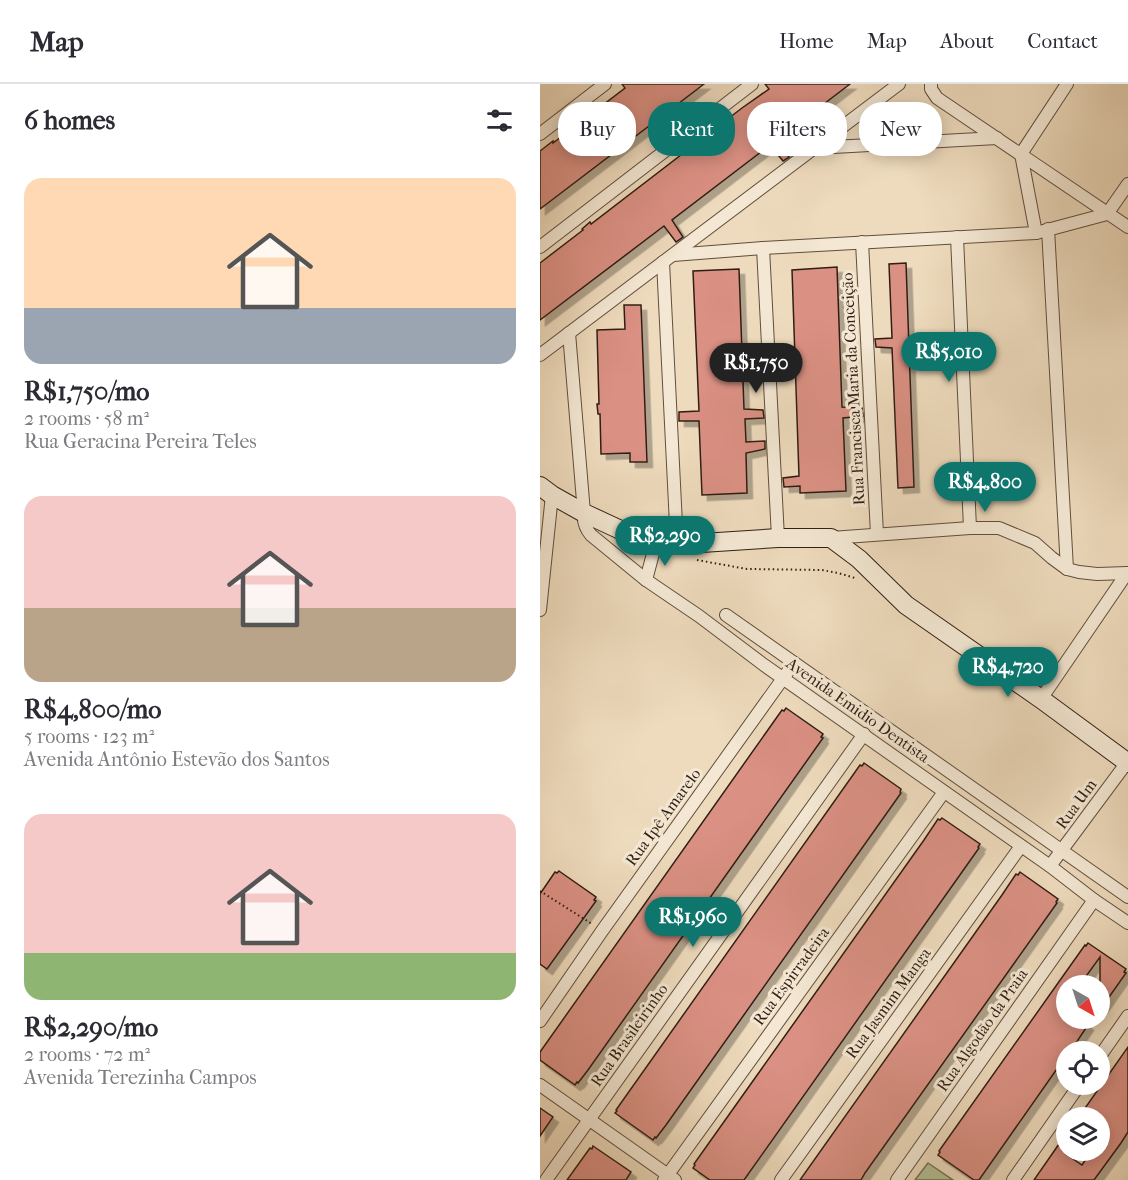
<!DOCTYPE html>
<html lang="en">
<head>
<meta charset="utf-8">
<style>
  :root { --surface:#fff; --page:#f7f7f7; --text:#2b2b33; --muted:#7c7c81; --line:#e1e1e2; --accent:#0f766e }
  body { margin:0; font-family:"IM FELL French Canon",serif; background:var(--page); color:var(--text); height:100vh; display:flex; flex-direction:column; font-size:22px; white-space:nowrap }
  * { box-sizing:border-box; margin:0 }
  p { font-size:20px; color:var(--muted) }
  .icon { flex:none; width:33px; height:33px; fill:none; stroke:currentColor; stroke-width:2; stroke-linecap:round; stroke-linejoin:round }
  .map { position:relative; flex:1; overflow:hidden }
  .details { display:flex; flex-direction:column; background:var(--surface); width:540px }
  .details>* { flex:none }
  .top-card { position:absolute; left:18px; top:18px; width:480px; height:54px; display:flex; gap:12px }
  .needle { width:39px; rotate:141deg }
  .fabs { position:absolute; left:516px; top:891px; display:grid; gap:12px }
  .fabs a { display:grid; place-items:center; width:54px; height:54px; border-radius:50%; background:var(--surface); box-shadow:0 3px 15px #0003; font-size:30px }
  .price { position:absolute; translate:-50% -51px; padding:0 14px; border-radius:21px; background:var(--accent); color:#fff; font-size:20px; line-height:39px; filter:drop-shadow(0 2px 3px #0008) }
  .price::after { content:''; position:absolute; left:50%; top:36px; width:18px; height:14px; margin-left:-9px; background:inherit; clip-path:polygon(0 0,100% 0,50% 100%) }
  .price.active { background:#222; color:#fff }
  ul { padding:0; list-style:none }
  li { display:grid; align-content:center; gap:12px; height:318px; padding:0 24px }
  li span { display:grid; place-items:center; height:186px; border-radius:18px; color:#555 }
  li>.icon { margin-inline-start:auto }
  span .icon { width:108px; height:108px; fill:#fffc; stroke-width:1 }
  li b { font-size:26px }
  h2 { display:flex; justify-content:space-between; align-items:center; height:72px; padding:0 24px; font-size:26px }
  .tag { padding:0 21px; border-radius:24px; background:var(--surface); box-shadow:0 3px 15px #0003; font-size:21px; line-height:54px }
  .tag.active { background:var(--accent); color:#fff }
  header { display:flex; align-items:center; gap:36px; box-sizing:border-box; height:84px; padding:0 30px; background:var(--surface); border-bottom:2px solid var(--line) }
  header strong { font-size:28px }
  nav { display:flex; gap:33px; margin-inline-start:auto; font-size:21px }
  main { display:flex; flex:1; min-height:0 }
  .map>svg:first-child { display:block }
  .green { fill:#b3c195; stroke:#727054; stroke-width:1.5 }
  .building { fill:#da9083; stroke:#301f13; stroke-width:1.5; filter:url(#shadow) }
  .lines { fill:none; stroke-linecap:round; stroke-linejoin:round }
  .street-casing { stroke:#604e3e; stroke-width:14 }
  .secondary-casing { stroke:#301f13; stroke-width:20 }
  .path { stroke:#301f13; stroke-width:2; stroke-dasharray:1.5 3; stroke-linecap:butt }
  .street { stroke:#f4e8d4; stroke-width:12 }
  .secondary { stroke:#f4e8d4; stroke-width:18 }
  .labels { text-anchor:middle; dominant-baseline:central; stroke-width:6; stroke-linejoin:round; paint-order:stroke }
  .street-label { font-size:16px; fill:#301f13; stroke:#f4e8d4 }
</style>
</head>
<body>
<header>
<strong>Map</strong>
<nav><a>Home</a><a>Map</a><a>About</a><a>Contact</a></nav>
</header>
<main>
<section class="details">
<h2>6 homes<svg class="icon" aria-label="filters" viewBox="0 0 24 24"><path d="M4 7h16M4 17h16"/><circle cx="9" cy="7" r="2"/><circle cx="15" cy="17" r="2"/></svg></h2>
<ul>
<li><span style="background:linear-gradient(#ffd9b3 70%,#9aa5b1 0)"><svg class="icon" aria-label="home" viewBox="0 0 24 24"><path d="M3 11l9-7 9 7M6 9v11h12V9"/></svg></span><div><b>R$1,750/mo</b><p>2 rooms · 58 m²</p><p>Rua Geracina Pereira Teles</p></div></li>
<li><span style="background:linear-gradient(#f6c9c9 60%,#b9a48a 0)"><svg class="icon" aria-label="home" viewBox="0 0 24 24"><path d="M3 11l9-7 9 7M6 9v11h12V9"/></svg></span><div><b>R$4,800/mo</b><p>5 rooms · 123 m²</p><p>Avenida Antônio Estevão dos Santos</p></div></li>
<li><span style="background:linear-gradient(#f6c9c9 75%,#8fb573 0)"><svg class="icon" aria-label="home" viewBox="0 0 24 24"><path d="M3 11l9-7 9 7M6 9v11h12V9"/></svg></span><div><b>R$2,290/mo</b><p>2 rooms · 72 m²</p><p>Avenida Terezinha Campos</p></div></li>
</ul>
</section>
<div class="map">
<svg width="588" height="1096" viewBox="0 0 588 1096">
  <defs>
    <filter id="shadow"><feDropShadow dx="5.5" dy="5.5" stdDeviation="0" flood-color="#0004"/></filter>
  </defs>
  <rect width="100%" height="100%" fill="#eedbbd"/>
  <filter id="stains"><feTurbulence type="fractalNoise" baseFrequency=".00333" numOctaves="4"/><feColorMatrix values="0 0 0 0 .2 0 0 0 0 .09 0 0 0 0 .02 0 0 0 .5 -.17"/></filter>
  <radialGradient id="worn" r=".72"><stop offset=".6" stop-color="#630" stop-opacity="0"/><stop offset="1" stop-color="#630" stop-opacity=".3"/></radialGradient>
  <polygon class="green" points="388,1079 413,1096 375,1096"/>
  <g class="building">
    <polygon points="82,0 164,0 0,125 0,67 13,57 13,59 85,4"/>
    <polygon points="225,0 310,0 238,55 249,73 243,77 230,61 132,136 143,153 136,158 124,142 0,236 0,179 43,146 42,145 50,138 51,140 202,24 229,5"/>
    <polygon points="366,179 374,403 358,404 352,264 336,263 335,255 352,254 349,180"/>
    <polygon points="297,183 302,323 322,324 323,332 303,334 306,407 260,409 260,402 244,403 243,394 259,392 252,186"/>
    <polygon points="199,185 204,325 223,326 224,334 205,335 206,358 225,357 225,365 206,369 207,409 162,411 159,337 139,337 139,328 159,327 153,187"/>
    <polygon points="84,221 101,221 107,378 90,378 90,369 61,370 60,330 58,330 57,320 59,320 57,246 85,245"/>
    <polygon points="246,624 283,650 281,653 283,654 48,986 38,999 37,998 35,1001 0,976 0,968 242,626 244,627"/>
    <polygon points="324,679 361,705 360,708 361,709 126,1041 116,1054 115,1053 113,1056 75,1029 77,1027 76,1026 320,681 322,682"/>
    <polygon points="402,734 440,760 438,763 439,764 204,1096 170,1096 153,1084 155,1081 154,1080 384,756 398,735 400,736"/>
    <polygon points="19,787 56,813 54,816 56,817 7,885 0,880 0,810 15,788 17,789"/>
    <polygon points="480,788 518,815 516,818 517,819 325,1089 321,1096 260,1096 462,811 476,790 478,791"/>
    <polygon points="548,859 586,885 584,888 586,889 560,926 560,873 539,902 526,902 526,934 538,934 548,941 530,968 526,968 526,972 439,1096 434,1096 398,1071 400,1068 399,1067 545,861 546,862"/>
    <polygon points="588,963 588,1048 581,1059 554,1096 494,1096 526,1050 526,1070 542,1081 552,1066 560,1066 560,1034 553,1034 543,1027"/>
    <polygon points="0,1024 13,1033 0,1052"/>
    <polygon points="53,1062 91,1088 86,1096 27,1096 50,1064 52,1065"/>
  </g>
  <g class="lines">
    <defs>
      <g id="street">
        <polyline points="391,0 391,5 397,14 588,143"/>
        <polyline points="0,50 65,0"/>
        <polyline points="275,64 457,54"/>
        <polyline points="508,145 527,485"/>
        <polyline points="496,149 481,70 527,0"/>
        <polyline points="417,153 430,444"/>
        <polyline points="322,158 337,450"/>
        <polyline points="0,163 212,0"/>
        <polyline points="223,164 238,454"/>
        <polyline points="133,171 223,164 496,149 567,130 588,100"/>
        <polyline points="123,178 137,461"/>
        <path d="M29 249 44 429C43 438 45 444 51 451L106 496 159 532 224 581 510 782 554 816 588 839"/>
        <polyline points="0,271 359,0"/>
        <polyline points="291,454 430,444 459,444 495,459 512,474 527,485 539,488 557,490 588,489"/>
        <polyline points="106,496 115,462"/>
        <polyline points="0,526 12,411"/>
        <polyline points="186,531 588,813"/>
        <polyline points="501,615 587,489"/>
        <polyline points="510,782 588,677"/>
        <polyline points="0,937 62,847 254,579"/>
        <polyline points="560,972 588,932"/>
        <polyline points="0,1001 135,1096"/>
        <polyline points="6,1096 324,650"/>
        <polyline points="124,1096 404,708"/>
        <polyline points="241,1096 481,762"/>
        <polyline points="357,1096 554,816"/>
        <polyline points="473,1096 540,1000"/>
      </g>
      <polyline id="secondary" points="0,402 12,411 44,429 115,462 238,454 291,454 319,475 366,521 501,615 588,679"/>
    </defs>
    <use href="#street" class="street-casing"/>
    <use href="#secondary" class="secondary-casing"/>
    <g class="path">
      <polyline points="157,476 207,485 282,486 298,489 315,494"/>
      <polyline points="0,807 52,840"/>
    </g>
    <use href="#street" class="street"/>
    <use href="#secondary" class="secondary"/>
  </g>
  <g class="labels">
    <g class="street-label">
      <text transform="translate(313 305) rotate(-93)">Rua Francisca Maria da Conceição</text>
      <text transform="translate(318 626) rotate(35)">Avenida Emidio Dentista</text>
      <text transform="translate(536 720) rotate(-54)">Rua Um</text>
      <text transform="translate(123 733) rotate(-54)">Rua Ipê Amarelo</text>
      <text transform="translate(251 892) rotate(-54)">Rua Espirradeira</text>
      <text transform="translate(348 919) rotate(-54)">Rua Jasmim Manga</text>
      <text transform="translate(442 946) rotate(-55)">Rua Algodão da Praia</text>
      <text transform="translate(89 951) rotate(-55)">Rua Brasileirinho</text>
    </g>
  </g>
  <rect width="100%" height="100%" filter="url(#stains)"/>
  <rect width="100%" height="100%" fill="url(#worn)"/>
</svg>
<div class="fabs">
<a><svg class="needle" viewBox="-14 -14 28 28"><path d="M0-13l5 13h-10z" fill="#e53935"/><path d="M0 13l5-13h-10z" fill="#7c7c81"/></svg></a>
<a><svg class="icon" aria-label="locate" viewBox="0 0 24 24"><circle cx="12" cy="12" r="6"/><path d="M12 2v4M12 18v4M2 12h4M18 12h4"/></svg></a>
<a><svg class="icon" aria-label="layers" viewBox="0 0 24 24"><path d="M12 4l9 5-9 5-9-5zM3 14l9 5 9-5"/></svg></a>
</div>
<b class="price" style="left:409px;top:299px">R$5,010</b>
<b class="price active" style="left:216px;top:310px">R$1,750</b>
<b class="price" style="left:445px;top:429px">R$4,800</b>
<b class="price" style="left:125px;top:483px">R$2,290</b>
<b class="price" style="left:468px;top:614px">R$4,720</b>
<b class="price" style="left:153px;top:864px">R$1,960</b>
<div class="top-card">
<a class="tag">Buy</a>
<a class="tag active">Rent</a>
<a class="tag">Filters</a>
<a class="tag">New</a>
</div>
</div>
</main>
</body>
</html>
